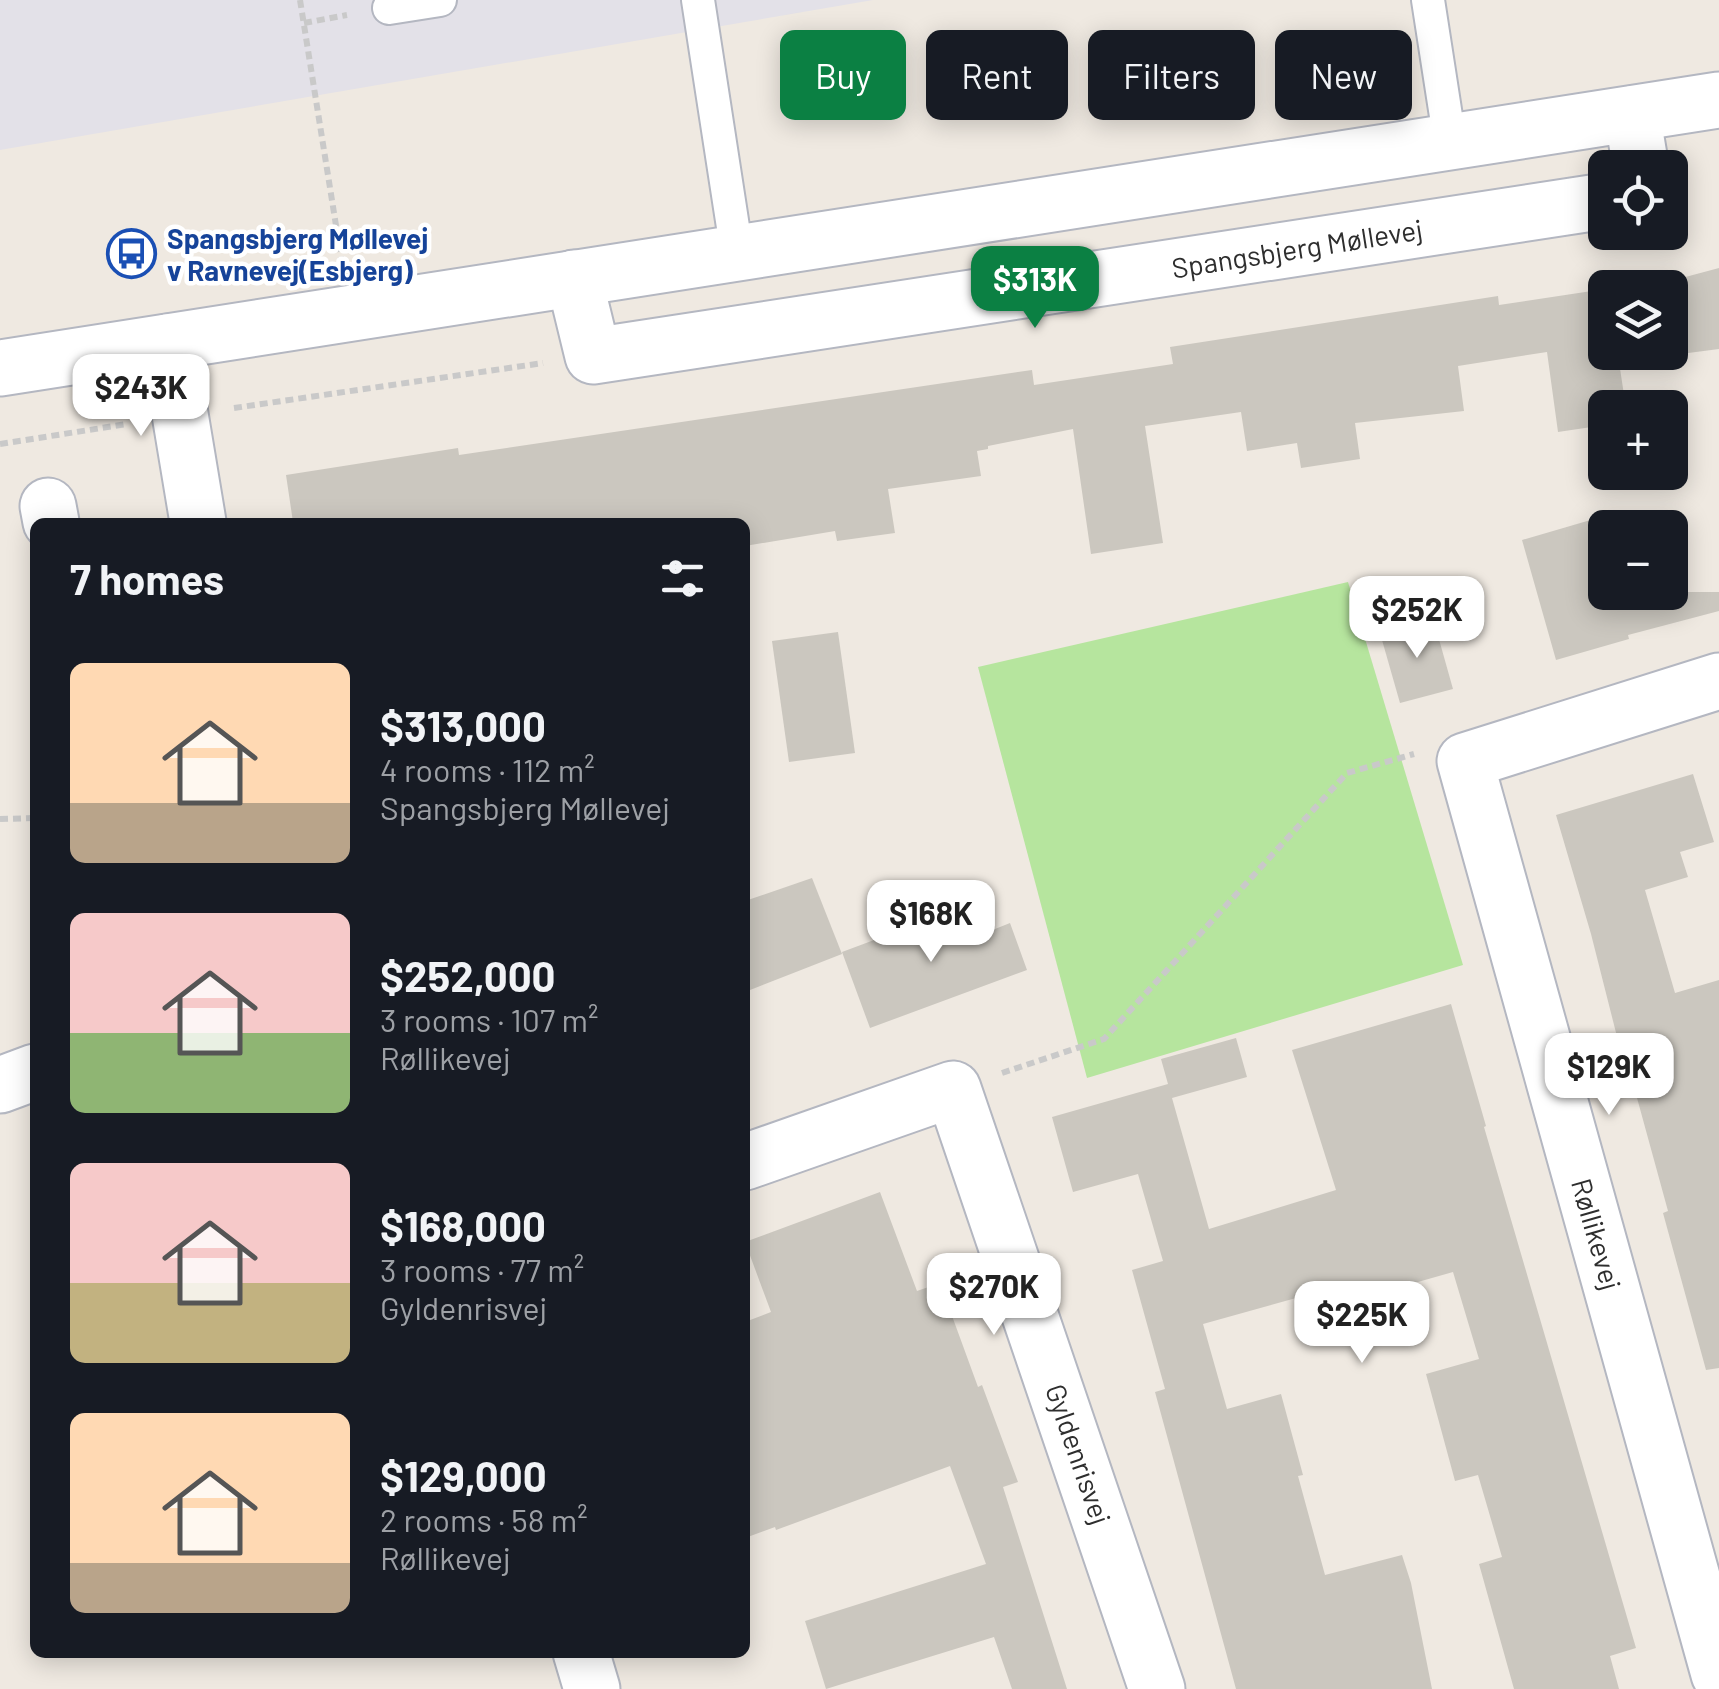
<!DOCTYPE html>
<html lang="en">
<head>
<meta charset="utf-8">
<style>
  :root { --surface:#171b24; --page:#20242c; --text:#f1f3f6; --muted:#9ea1a6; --accent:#0b8043 }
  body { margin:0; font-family:Barlow,sans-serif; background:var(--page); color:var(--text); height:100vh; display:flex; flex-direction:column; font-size:38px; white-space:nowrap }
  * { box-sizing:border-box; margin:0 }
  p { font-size:32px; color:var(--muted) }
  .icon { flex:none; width:55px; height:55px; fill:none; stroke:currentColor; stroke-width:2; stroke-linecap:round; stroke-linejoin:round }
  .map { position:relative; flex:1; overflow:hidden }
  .drawer { position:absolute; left:30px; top:518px; width:720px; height:1140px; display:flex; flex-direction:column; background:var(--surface); border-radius:15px; box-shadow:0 5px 25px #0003 }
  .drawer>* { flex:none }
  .guide { position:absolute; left:780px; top:30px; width:788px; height:90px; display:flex; gap:20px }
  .buttons { position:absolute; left:1588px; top:150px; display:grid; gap:20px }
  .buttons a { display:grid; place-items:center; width:100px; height:100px; border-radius:15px; background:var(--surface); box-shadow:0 5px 25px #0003; font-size:50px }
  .price { position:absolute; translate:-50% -85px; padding:0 22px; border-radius:20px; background:#fff; color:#222; font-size:32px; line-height:65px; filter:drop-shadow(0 2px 5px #0008) }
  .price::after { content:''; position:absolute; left:50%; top:60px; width:30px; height:22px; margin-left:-15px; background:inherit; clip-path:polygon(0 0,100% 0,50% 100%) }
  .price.on { background:var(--accent); color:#fff }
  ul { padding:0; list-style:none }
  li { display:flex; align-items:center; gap:30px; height:250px; padding:0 40px }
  li span { display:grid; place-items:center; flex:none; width:280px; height:200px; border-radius:15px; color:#555 }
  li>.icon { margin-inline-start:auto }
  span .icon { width:120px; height:120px; fill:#fffc; stroke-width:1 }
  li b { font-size:42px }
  h2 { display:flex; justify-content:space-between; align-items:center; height:120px; padding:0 40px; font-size:42px }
  .chip { padding:0 35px; border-radius:15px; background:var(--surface); box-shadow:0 5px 25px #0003; font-size:35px; line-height:90px }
  .chip.on { background:var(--accent); color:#fff }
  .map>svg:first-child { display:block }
  .industrial { fill:#e3e1e8 }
  .green { fill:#b6e59e }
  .building { fill:#cbc7bf }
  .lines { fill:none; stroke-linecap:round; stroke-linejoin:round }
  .lane-casing { stroke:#b4b7c1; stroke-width:36 }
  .street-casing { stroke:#b4b7c1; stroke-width:59 }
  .secondary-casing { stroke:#b4b7c1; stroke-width:59 }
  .path { stroke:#c9c9c9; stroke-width:6; stroke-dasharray:8 5; stroke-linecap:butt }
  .lane { stroke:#fff; stroke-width:32 }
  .street { stroke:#fff; stroke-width:55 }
  .secondary { stroke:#fff; stroke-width:55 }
  .labels { text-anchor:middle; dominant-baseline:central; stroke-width:9; stroke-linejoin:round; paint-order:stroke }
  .transit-label { font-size:28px; font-weight:bold; fill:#164399; stroke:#fff; text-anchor:start }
  .street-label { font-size:28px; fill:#2e2e2e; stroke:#fff }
</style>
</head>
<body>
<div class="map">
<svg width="1719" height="1689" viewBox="0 0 1719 1689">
  <rect width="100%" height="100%" fill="#efe9e1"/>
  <polygon class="industrial" points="0,0 873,0 0,150"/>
  <polygon class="green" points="1348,582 1463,965 1087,1078 978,667"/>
  <g class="building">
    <polygon points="1719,268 1719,349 1619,362 1626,408 1605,408 1605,425 1558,432 1547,352 1458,366 1464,411 1355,423 1360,459 1301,468 1297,443 1247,451 1241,412 1145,426 1163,543 1091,554 1073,429 988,446 988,449 977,451 981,476 888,489 895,533 837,541 835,531 745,546 745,522 293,522 286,475 458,448 459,455 1032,370 1034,385 1173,364 1170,347 1498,296 1499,305 1605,289 1605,352 1670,352 1670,288 1612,288 1663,280 1663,283"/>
    <polygon points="1594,519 1605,555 1605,592 1719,592 1719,611 1628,635 1629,639 1556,660 1522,540"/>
    <polygon points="1433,618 1453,689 1400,703 1380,633"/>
    <polygon points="838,632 855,753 789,762 772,641"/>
    <polygon points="1693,774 1714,842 1680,852 1688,877 1645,890 1675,993 1719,980 1719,1368 1706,1370 1663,1213 1668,1211 1634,1087 1630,1088 1591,934 1556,815"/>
    <polygon points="812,878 842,954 745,992 745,901"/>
    <polygon points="982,912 990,931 1010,923 1027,970 870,1028 842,952 933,918"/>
    <polygon points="1451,1004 1486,1126 1484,1127 1636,1648 1610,1656 1619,1689 1514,1689 1479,1564 1502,1557 1478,1475 1455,1481 1426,1374 1479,1359 1453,1272 1337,1305 1332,1288 1203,1324 1227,1409 1281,1394 1303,1475 1298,1476 1325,1575 1402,1555 1411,1583 1432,1689 1236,1689 1155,1392 1165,1389 1132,1270 1163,1261 1138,1174 1073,1192 1052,1117 1168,1084 1161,1059 1236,1038 1247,1077 1172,1098 1209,1229 1336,1190 1292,1050"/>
    <polygon points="880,1192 917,1291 940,1283 978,1387 982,1385 1018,1482 1003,1487 1067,1689 1012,1689 994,1637 826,1689 805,1621 986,1564 950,1466 776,1530 775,1527 745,1538 745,1322 771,1312 745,1242"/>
  </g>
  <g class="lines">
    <defs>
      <g id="lane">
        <polyline points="698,0 737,253"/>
        <polyline points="1428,0 1450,142"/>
        <polyline points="389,8 440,0"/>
      </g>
      <g id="street">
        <polyline points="1632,114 1641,168"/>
        <polyline points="574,278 593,356 1605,201"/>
        <polyline points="168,342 198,522"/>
        <polyline points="48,506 51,522"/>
        <polyline points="1719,681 1465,761 1719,1674"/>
        <polyline points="0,1085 35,1072"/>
        <polyline points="745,1162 953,1089 1157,1689"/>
        <polyline points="581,1652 592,1689"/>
      </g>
      <polyline id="secondary" points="0,368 1719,100"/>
    </defs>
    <use href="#lane" class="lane-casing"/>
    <use href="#street" class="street-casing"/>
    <use href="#secondary" class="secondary-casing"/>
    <g class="path">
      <polyline points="300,0 342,263"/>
      <polyline points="304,23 347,15"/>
      <polyline points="234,408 543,363"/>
      <polyline points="0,444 127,424"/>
      <polyline points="0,819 35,818"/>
      <polyline points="1002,1073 1104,1039 1347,773 1414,754"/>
    </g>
    <use href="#lane" class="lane"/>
    <use href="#street" class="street"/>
    <use href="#secondary" class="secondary"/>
  </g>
  <defs>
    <symbol id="bus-ring" viewBox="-11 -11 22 22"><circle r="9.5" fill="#fff" stroke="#1a4fb4" stroke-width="1.5"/><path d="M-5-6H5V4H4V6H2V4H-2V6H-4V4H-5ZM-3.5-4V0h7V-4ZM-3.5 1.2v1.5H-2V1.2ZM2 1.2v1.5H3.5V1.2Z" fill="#1a4fb4"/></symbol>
  </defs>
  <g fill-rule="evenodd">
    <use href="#bus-ring" x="104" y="226" width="55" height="55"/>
  </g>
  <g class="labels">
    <g class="transit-label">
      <text x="167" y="238">Spangsbjerg Møllevej<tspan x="167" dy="32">v Ravnevej(Esbjerg)</tspan></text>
    </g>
    <g class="street-label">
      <text transform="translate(1297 248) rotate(-9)">Spangsbjerg Møllevej</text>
      <text transform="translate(1597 1234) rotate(74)">Røllikevej</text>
      <text transform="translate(1079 1454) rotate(71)">Gyldenrisvej</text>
    </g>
  </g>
</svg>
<div class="buttons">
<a><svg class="icon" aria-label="locate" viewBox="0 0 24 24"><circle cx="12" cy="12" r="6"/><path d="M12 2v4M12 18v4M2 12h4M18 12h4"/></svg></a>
<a><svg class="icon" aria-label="layers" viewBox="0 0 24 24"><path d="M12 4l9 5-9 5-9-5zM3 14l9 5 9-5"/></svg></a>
<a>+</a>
<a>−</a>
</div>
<b class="price on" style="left:1035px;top:331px">$313K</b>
<b class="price" style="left:141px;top:439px">$243K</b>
<b class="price" style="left:1417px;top:661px">$252K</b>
<b class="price" style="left:931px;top:965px">$168K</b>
<b class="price" style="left:1609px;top:1118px">$129K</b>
<b class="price" style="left:994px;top:1338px">$270K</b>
<b class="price" style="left:1362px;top:1366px">$225K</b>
<div class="guide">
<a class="chip on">Buy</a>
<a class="chip">Rent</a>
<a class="chip">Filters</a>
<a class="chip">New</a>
</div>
<section class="drawer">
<h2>7 homes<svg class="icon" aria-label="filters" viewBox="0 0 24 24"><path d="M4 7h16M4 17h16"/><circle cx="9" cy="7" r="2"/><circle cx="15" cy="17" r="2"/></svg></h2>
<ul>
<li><span style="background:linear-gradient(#ffd9b3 70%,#b9a48a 0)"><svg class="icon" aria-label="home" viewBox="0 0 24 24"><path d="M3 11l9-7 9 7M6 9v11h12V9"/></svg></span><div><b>$313,000</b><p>4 rooms · 112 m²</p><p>Spangsbjerg Møllevej</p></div></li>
<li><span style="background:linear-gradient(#f6c9c9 60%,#8fb573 0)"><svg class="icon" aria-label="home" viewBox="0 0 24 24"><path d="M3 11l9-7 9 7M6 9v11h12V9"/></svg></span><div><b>$252,000</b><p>3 rooms · 107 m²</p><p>Røllikevej</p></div></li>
<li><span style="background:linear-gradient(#f6c9c9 60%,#c2b280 0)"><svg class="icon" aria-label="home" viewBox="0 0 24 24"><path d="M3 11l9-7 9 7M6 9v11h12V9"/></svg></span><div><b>$168,000</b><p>3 rooms · 77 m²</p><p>Gyldenrisvej</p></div></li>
<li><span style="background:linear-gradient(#ffd9b3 75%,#b9a48a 0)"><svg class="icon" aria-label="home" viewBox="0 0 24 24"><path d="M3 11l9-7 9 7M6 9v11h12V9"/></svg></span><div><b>$129,000</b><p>2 rooms · 58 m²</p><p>Røllikevej</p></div></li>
</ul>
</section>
</div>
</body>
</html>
